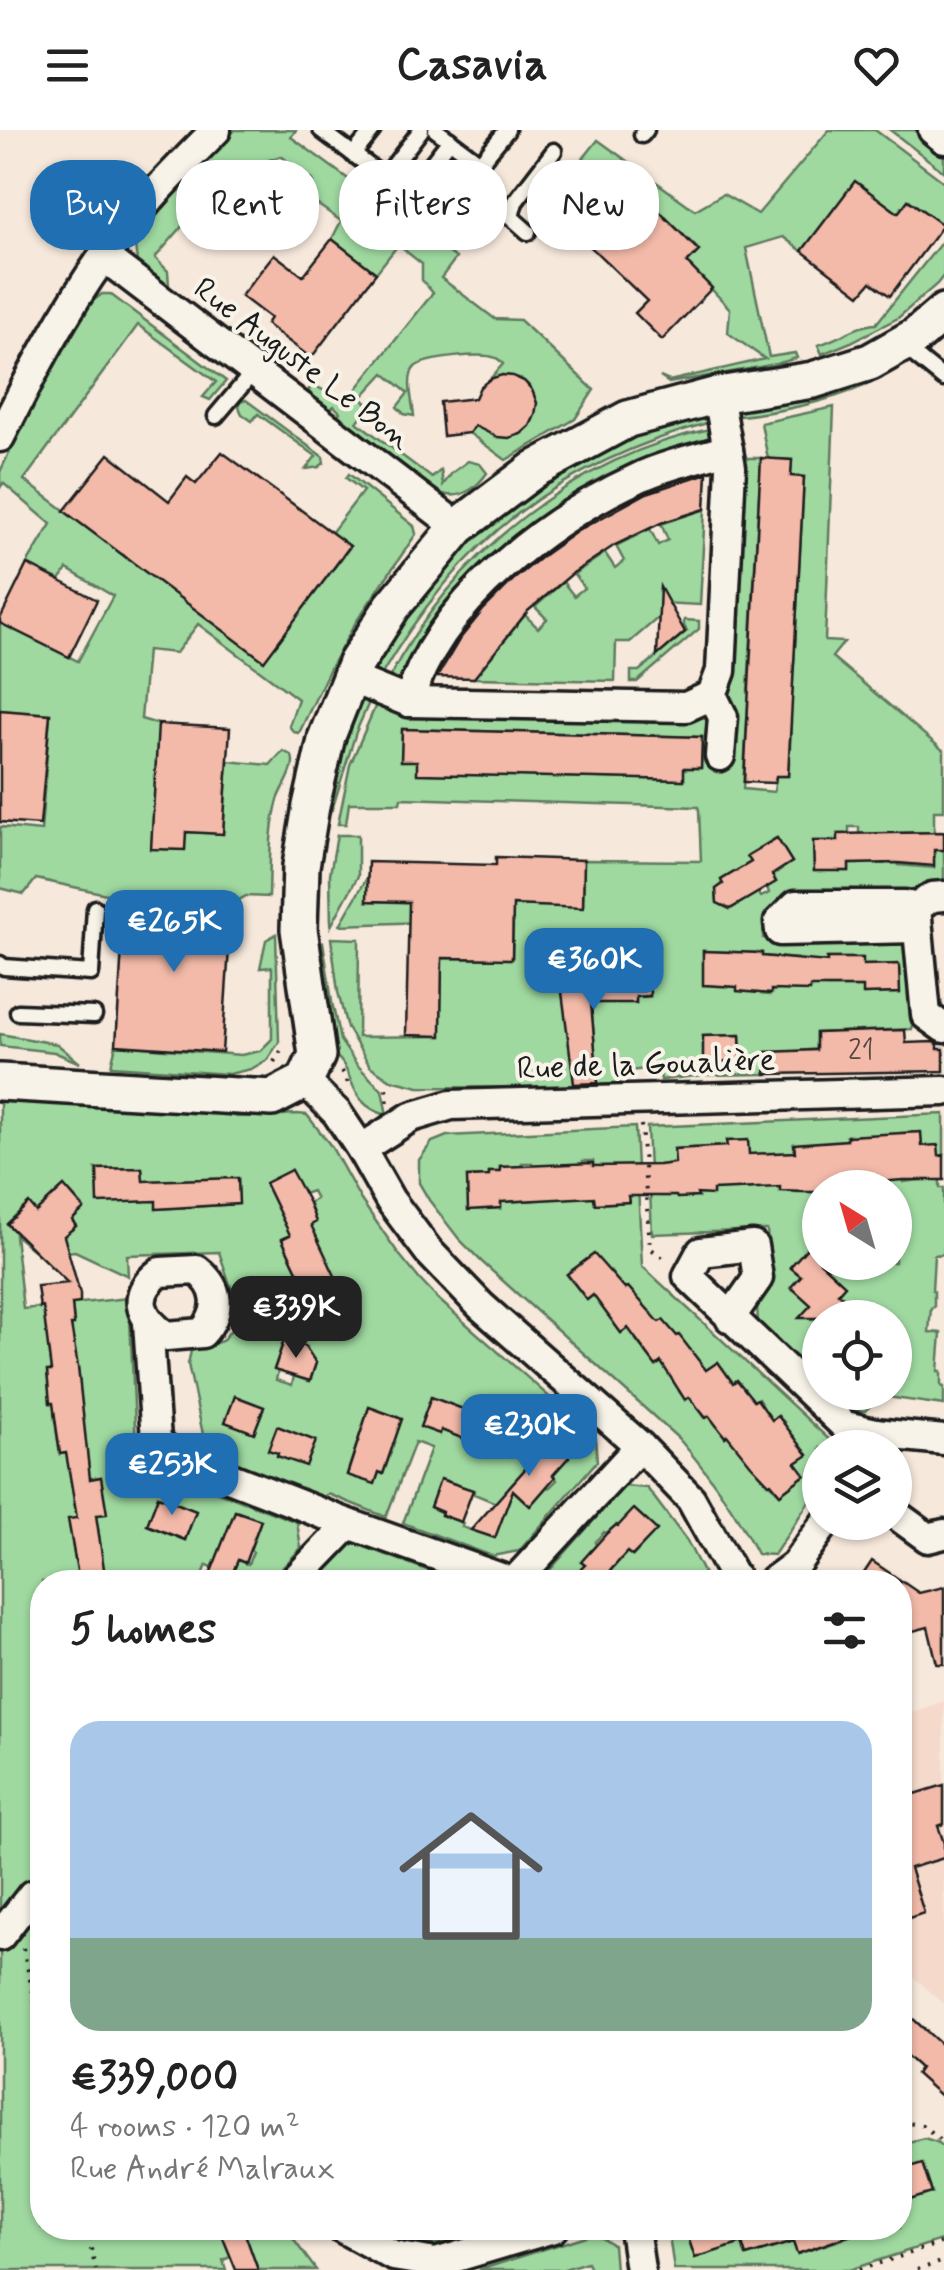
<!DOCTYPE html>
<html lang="en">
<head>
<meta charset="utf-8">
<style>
  :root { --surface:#fff; --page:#f6f6f6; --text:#222; --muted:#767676; --accent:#1f6fb2 }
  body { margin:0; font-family:Mynerve,sans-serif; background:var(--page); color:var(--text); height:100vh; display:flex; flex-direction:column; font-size:38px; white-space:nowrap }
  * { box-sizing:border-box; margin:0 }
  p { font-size:32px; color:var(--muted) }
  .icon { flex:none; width:55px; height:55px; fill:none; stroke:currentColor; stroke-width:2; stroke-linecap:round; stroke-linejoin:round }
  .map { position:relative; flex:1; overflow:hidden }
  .drawer { position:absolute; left:30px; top:1440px; width:882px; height:670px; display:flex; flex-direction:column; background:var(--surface); border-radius:40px; box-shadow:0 2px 8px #0004 }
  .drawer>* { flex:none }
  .top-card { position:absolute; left:30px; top:30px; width:885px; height:90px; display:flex; gap:20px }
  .needle { width:65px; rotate:323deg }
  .fabs { position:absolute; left:802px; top:1040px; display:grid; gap:20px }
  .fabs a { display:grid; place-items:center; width:110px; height:110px; border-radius:50%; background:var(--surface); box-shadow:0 2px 8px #0004; font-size:50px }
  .price { position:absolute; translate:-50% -85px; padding:0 22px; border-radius:20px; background:var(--accent); color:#fff; font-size:32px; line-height:65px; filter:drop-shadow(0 2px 5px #0008) }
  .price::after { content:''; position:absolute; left:50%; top:60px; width:30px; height:22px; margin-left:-15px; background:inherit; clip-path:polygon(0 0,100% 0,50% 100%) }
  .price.on { background:#222; color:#fff }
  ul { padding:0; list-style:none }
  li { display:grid; align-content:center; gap:20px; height:530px; padding:0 40px }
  li span { display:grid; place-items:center; height:310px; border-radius:30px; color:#555 }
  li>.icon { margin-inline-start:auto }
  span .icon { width:180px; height:180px; fill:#fffc; stroke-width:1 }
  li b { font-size:42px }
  h2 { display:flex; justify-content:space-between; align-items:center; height:120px; padding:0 40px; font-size:42px }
  .pill { padding:0 35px; border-radius:40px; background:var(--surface); box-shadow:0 2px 8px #0004; font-size:35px; line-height:90px }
  .pill.on { background:var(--accent); color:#fff }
  header { display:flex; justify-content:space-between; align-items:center; height:130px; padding:0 40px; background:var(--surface); font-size:45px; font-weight:700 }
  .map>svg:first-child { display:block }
  .built { fill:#f5dacc }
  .green { fill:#9fd9a0; stroke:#5e7a5e; stroke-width:2.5; fill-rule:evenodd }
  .building { fill:#f3baa9; stroke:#1c1c1c; stroke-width:2.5 }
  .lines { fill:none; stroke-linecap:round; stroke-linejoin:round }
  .service-casing { stroke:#1c1c1c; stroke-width:21 }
  .minor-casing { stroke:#1c1c1c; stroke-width:35 }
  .tertiary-casing { stroke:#1c1c1c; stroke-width:42 }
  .path { stroke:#1c1c1c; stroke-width:4; stroke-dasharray:2.5 8; stroke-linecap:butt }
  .service { stroke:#f7f3e8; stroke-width:14 }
  .minor { stroke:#f7f3e8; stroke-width:28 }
  .tertiary { stroke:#f7f3e8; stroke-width:35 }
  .labels { text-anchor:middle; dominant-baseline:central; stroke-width:8; stroke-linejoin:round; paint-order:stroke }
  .number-label { font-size:28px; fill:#52443f }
  .street-label { font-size:32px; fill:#1c1c1c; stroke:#f7f3e8 }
</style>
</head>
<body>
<header><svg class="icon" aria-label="menu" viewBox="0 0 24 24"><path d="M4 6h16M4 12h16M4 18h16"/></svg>Casavia<svg class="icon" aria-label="heart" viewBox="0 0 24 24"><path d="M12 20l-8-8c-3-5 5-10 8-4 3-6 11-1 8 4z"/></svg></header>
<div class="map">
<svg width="944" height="2140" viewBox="0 0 944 2140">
  <rect width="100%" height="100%" fill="#f6e8db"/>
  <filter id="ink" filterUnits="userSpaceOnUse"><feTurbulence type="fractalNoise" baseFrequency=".01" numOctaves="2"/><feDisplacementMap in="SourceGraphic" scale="20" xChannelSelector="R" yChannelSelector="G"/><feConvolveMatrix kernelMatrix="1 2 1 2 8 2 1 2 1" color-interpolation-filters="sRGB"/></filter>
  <g filter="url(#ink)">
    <polygon class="built" points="944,1571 944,1874 900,1835 900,1586"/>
    <g class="green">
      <path d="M235 0H296L291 7 456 128 441 148 495 189 520 190 594 260 575 289 506 330 469 303 476 294C547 345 558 225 490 249L503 234C501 232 499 229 496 228 484 222 425 228 415 237 405 247 413 273 414 286L404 284 397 277 408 263 384 243 361 268 370 276 357 292 432 348 441 340 443 355 452 343 468 331 480 334 487 343C478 356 464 368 447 365 429 362 356 302 336 287L340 282 334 276 329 281 309 268V259L315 256 346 272 433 163 422 150V134L398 115 376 143 332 109 341 91 311 70 313 51 281 26 214 49 180 99 155 128 168 141 169 156 137 131 134 109 185 46Z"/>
      <polygon points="829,0 875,0 944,52 944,102 942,95 909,70 898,83 855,52 802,121 783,107 746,118 769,227 795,223 797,228 776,234 669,253 660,247 669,251 765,229 728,203 730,179 687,133 699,120 623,46 571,98 539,58 570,45 598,10 695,80 723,64 758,84"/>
      <polygon points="890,0 919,0 944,19 944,42"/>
      <path d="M944 109V145L937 154 898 188 851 212 822 224 818 215C836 210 859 194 876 194Z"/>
      <path d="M102 164H110L226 251 210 270 203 267 216 252 138 195 24 350 264 530 350 417 331 403 363 361 346 348 349 344 414 396 416 404 356 492 330 538 299 603 294 602 289 596 298 569 198 494 176 523 147 520 141 589 158 594 186 702 223 704 228 631 270 635 283 621C290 625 293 624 293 632 293 644 282 658 278 670 269 701 270 734 269 767L246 766 232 774 125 768 36 749 24 764 0 758V697L41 701 50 585 0 580V493L78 531 113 466 67 439 60 450 27 434 51 394 3 353 0 358V342L44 249 89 174Z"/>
      <path d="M879 241 882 248C834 271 784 282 731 287L734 279Z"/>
      <polygon points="246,270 323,327 324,333 319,337 306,339 316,326 258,284 252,291 242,284 239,277 240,272"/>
      <path d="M834 277 825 511 844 512 832 527 944 621V681H934V702L898 703 899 735 934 738V720H944V759L920 765 779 778 765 790 763 808H909L912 899 816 903V919L800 921 774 933 773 922H766V944L703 945 661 950 660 944 655 938 619 942 620 954 587 957 584 935 596 933 590 861 636 873V867L650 866 649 843 561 848 575 958 419 957 391 950 370 936 347 898 338 862 331 808 359 809 358 907 440 906 442 828 512 829 513 795 500 775 583 777 584 730 701 731 699 680 698 677 401 668 400 673H349L346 694H338L350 635 378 570 403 581 712 589 727 630 743 328H761L748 560 792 563 793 550 781 549 794 534 804 347 791 346 792 330 768 329 761 293ZM748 573 779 575 791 591 790 617H777V632L789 633 788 646H776L774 662 743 659ZM403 599 518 602 417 631ZM527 602 702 607 701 638H684L683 650 525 646ZM849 697H859V704H883L884 734 860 732 859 734H849V741H840L839 739 814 741V711H838V704H849ZM776 708 792 732 771 743 776 751 767 757 769 763 761 767 757 761 731 779 717 772 716 759 723 754 721 750 751 732 748 725ZM703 821 762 823V826L798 829V836L811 837 810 860 771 857 770 865 761 864 760 860 726 851 704 855ZM828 828H862L863 835H899V863L864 864 863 857H827ZM740 905 741 925 704 932 703 906Z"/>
      <path d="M704 281 714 291C558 334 460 408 379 549L373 539 404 483 464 411 507 374 619 308Z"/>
      <path d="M714 298 713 307 707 313 658 329 420 519 399 549 388 550C454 424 573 327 714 298Z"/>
      <polygon points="705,379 700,475 660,473 659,487 630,512 616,512 615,551 474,548 488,527 490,528 525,485 538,498 547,489 535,477 563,452 574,466 584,458 574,444 605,423 615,438 624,431 616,416 650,399 658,415 668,410 661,394"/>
      <polygon points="684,490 699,491 699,499 637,552 631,552 631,541 639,541 687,501 684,496"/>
      <polygon points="362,554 374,561 356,602 332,680 321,679"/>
      <polygon points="337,705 358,705 358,746 331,796 330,744"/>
      <polygon points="368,746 367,771 425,773 425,792 340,795"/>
      <polygon points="276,804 279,912 267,930 251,939 229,944 111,936 116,915 241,925 260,921 272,909 272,837 260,838 266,810"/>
      <path d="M323 812 332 872 340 910 357 935 382 960 387 985C342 973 359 936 328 921L315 816Z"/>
      <polygon points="0,904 57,914 80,933 54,922 0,916"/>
      <path d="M0 969 219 983 238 987 298 984 307 985 331 1016 361 1070 398 1123 420 1150 438 1169 595 1307 597 1331 519 1421 492 1426 403 1393 431 1318 415 1312 386 1387 328 1364 323 1367 207 1323 188 1234 191 1221 222 1211 235 1195 234 1166 219 1122 127 1125 128 1146 75 1121 39 1125 15 1105 23 1179 43 1177 74 1216 71 1195 74 1194 72 1174 129 1168 136 1316 143 1332 159 1340 297 1392 301 1418 269 1452H229L231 1445 207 1435 200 1452H108L107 1450 94 1452H42V1751L27 1755 0 1788ZM142 1038 143 1071 97 1039ZM238 1048V1074L157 1079 155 1051ZM64 1056 84 1078 72 1090 76 1096 72 1100 25 1092 18 1084 28 1074 36 1082ZM312 1061 316 1069 307 1074 316 1092 311 1095 300 1146 282 1110 291 1105 303 1064ZM284 1210 307 1217 304 1227 316 1233 311 1249 308 1251 294 1246 292 1255 276 1250 278 1241 274 1239ZM78 1237 80 1255 75 1257 76 1270 51 1273 47 1242ZM235 1266 264 1277 254 1303 226 1292ZM431 1268 467 1281 469 1276 480 1280 471 1307 457 1306 441 1300 440 1303ZM369 1277 398 1287 390 1325 383 1344 379 1342 375 1353 347 1344ZM81 1281 86 1320 60 1324 54 1284ZM550 1296 573 1316 553 1345 557 1350 549 1358 547 1357 530 1376 509 1357 534 1329 521 1315 525 1311 531 1317ZM100 1347 106 1384 96 1385 102 1427 75 1431 69 1390 77 1388 71 1352ZM441 1349 474 1361V1364L506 1377 494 1408 462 1397 463 1393 441 1385V1382L430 1377ZM158 1367 195 1381 185 1410 147 1395ZM235 1381 261 1390 250 1420 253 1422 248 1434 219 1423Z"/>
      <path d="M944 984V1025L939 1026 922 1016 920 1002 900 1003 848 1020 794 1015 797 1062H817L820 1059V1120L811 1113 790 1137 801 1146 791 1158 813 1173 804 1183 811 1190 814 1188 820 1193V1205L816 1209 820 1213V1250L758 1193 757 1175 771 1157 767 1100 652 1104 647 997ZM727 1011 749 1024 750 1058H713V1065L697 1064V1067L677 1068 676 1066H661L659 1035 675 1033 674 1019 695 1018 696 1032 727 1026Z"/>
      <path d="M635 997 642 1136 834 1314 835 1317 820 1318V1355L774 1425 757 1424C736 1381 710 1345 679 1309L482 1132 459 1109 429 1070 419 1053V1030L432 1012 447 1006ZM583 1031H593V1040L626 1036 628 1072 596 1074ZM522 1033H532L534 1070 501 1072V1078L469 1080 467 1047 489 1046V1042H500V1037H521ZM610 1141 615 1148 587 1170 567 1145ZM628 1157 650 1182 621 1203 602 1177ZM663 1190 677 1206 656 1236 636 1210ZM718 1232 724 1241 726 1259 746 1277 758 1269 763 1277 758 1282 767 1294 778 1286 785 1293 783 1296 807 1325 796 1333 805 1345 780 1364 760 1345 732 1302 726 1306 711 1284 705 1288 691 1265 685 1269 679 1261Z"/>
      <polygon points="940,1047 940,1058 944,1058 944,1124 934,1125 932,1160 934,1161 934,1177 931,1178 929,1202 941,1203 938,1241 941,1241 941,1256 944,1257 944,1275 880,1266 865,1281 851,1280 833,1263 895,1262 895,1188 851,1187 857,1180 837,1164 824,1139 830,1133 895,1132 895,1058 833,1057 833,1052 871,1053 871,1051 902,1049 903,1052"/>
      <polygon points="624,1356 647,1358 687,1411 708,1452 604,1452 602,1451 627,1422 633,1426 656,1400 616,1395 608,1404 604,1402 595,1412 596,1415 582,1431 585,1435 573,1452 551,1452 550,1440"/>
      <polygon points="351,1411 458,1452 313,1452"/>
      <polygon points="42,1765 42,2098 219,2098 226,2113 247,2105 245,2098 293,2098 288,2102 316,2140 258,2140 250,2119 223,2130 226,2140 0,2140 0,1818"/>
      <polygon points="924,2008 937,2012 944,2018 944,2109 849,2140 674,2140 668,2098 685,2098 695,2128 742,2113 747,2126 793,2112 798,2124 843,2109 841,2101 853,2098 900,2098 900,2073 932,2062 922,2034 900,2040 900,2014"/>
      <path d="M365 2098H492C437 2115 419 2126 365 2098Z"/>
      <polygon points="595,2103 613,2115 615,2140 591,2140 587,2132 561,2140 479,2140"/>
    </g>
    <g class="building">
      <polygon points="623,45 699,121 687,133 712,158 662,210 635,183 647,171 571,98"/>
      <polygon points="855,51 898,83 908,70 943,95 890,166 871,152 860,165 802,121"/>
      <polygon points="332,109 376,143 311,228 266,194 270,188 241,166 274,124 303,146"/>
      <polygon points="502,245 513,246 524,251 532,260 537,273 535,285 530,296 521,304 509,308 497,307 475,296 469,303 443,306 440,272 475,268 480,257 490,249"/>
      <polygon points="222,322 350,416 264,531 64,381 109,324 169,371 187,347 196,354"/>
      <polygon points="761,328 792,330 791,346 804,347 788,646 776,646 775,653 744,652"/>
      <polygon points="707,343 705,379 661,393 615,415 573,443 528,481 474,548 437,547 459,510 484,479 513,450 545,424 579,400 647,363"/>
      <polygon points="27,434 97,470 69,527 0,493 0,489"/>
      <polygon points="660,457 685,502 657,526"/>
      <polygon points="0,580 50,584 40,695 0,692"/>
      <polygon points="158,594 230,598 223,704 186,702 185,720 151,719"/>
      <polygon points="402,599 702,607 701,638 684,638 684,650 417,644 417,631 401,631"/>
      <polygon points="944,702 944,720 934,720 934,736 898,733 849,734 849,741 814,741 813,711 838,711 838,704"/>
      <polygon points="777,708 792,732 772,745 776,752 730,779 717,773 716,759 723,754 721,750 751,732 747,726"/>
      <polygon points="496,727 584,730 583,778 513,775 512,829 442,828 441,906 406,905 409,772 367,771 368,732 496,735"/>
      <polygon points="125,768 232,774 222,922 116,915"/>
      <polygon points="703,821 762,823 762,826 827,832 827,828 863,828 863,835 899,834 900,863 863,864 863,857 810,857 810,861 771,860 771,864 737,861 737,857 703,855"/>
      <polygon points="649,842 650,866 636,867 636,873 591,873 598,953 574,954 560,847"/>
      <polygon points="905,900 906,913 933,912 938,914 938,919 944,919 944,941 766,944 766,922 816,920 816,903"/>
      <polygon points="740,905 741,931 703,932 703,906"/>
      <polygon points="921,1002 922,1016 938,1015 939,1026 944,1025 944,1050 903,1050 833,1056 820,1058 818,1062 806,1062 780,1061 780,1057 713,1060 713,1065 697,1064 698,1067 677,1068 676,1066 628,1066 629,1072 595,1074 594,1067 501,1072 501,1078 468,1080 467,1047 489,1046 489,1042 500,1042 500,1037 593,1033 593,1036 659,1035 675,1033 674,1019 727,1016 726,1011 748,1010 749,1024 795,1022 794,1014 847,1010 847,1006"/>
      <polygon points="142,1038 143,1051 238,1048 239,1074 156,1079 156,1071 98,1073 97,1039"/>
      <polygon points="291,1040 309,1073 316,1092 311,1095 336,1148 341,1205 312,1208 307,1162 282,1109 290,1105 265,1053"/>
      <polygon points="64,1056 84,1079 72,1090 76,1096 64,1106 80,1164 80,1173 72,1174 74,1195 71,1195 78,1237 90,1349 101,1347 107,1384 96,1385 106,1452 79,1452 68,1389 77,1388 66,1323 60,1324 53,1273 50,1273 47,1241 51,1241 43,1177 40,1178 37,1156 68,1153 7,1094 29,1073 36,1082"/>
      <polygon points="820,1104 820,1132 845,1155 838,1163 866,1188 799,1188 811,1175 791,1157 801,1146 790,1137"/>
      <polygon points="594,1124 625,1159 628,1157 659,1192 663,1190 677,1206 679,1205 706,1240 718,1232 733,1253 737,1250 754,1271 757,1269 772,1290 778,1286 808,1325 796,1333 805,1345 780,1364 771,1353 769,1354 751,1335 727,1305 725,1307 709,1286 706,1288 689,1267 685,1270 661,1232 656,1236 628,1198 621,1203 593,1165 587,1170 567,1144"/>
      <polygon points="284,1210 305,1216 316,1233 310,1251 274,1240"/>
      <polygon points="235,1266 264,1277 254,1303 225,1292"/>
      <polygon points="431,1267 479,1285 469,1311 441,1300 440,1304 420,1297"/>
      <polygon points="369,1277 402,1289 383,1344 379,1342 375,1354 347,1345"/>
      <polygon points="277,1296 316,1311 306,1336 277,1326 278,1323 268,1320"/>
      <polygon points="550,1296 573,1316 566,1324 569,1327 553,1345 555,1347 530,1376 513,1360 495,1408 471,1400 534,1329 527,1322"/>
      <polygon points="440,1349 473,1360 461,1392 441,1385 442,1382 430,1377"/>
      <polygon points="158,1366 196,1381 185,1410 147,1395"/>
      <polygon points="634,1379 657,1400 632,1426 627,1422 600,1452 568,1452 585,1435 581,1432 607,1403 616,1395 618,1396"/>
      <polygon points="235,1381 261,1390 245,1433 238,1430 229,1452 207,1452"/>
      <polygon points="872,1431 919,1463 944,1457 944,1534 937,1534 928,1497 913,1501 900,1493 900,1452 858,1452"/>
      <polygon points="903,1630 915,1664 944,1655 944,1694 938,1696 944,1713 944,1728 910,1738 924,1783 900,1791 900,1631"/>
      <polygon points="900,1877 944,1917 944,1969 916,1944 920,1938 900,1920"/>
      <polygon points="922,2033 932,2063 900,2073 900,2040"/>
      <polygon points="219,2098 243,2098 258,2140 236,2140"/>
      <polygon points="685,2098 866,2098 866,2100 797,2124 793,2112 746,2126 742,2113 695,2128"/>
    </g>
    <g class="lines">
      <defs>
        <g id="service">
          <polyline points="321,0 437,87 480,33"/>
          <polyline points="436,0 480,33 507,0"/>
          <polyline points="642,5 646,0"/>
          <polyline points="353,25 373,0"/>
          <polyline points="384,48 421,0"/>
          <polyline points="407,65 450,10"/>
          <polyline points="528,102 511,87 515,72 554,21"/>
          <polyline points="902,215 944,249"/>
          <polyline points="216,286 254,241"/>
          <polyline points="0,834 4,837 91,843 95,778"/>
          <polyline points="18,882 94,885"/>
        </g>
        <g id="minor">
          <polyline points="933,0 944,9"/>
          <polyline points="103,126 458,397"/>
          <path d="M0 307C31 245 63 183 103 127 136 80 176 40 216 0"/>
          <polyline points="350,548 409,572 686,577 712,565 721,541 731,337 718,265"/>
          <polyline points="712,565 723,587 720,626"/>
          <path d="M409 572C437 472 550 388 640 347 667 334 699 328 728 319"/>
          <polyline points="944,766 932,767 916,778 926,885 944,898"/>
          <polyline points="916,778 905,775 796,775 779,792 780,801 917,798"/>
          <polyline points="305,951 337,983 361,1019 390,1070 429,1122 481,1176 640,1316 691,1369 737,1452"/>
          <polyline points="361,1019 411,987 451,975 944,961"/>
          <path d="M197 1140C220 1158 222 1181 202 1203L166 1206C140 1188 130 1165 160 1142Z"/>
          <polyline points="730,1188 758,1148 753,1116 701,1122 688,1146 845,1296 875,1303"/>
          <polyline points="148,1193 156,1310 170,1324 349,1394 512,1452"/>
          <polyline points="870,1316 875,1303 944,1310"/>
          <polyline points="895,1384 928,1408 944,1404"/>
          <polyline points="293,1452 349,1394"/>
          <polyline points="514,1452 640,1316"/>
          <polyline points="772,1452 795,1435 826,1392"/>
          <polyline points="0,1806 32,1765"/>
          <polyline points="342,2098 393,2126 436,2133 553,2098"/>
          <polyline points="634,2098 640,2140"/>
        </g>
        <polyline id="tertiary" points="0,952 272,968 305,951 317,925 299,799 301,736 311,676 327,606 356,533 392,477 458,397 535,339 628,289 718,265 813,250 870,232 916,206 944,182"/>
      </defs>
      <use href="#service" class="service-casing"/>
      <use href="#minor" class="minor-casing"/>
      <use href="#tertiary" class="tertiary-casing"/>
      <g class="path">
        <polyline points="274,932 283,918 286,919"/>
        <polyline points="342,941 351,959"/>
        <polyline points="386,959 388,974"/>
        <polyline points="641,995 650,1118 667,1131"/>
        <polyline points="23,1818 42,1904"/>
        <polyline points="900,1992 922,1995 944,2013"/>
        <polyline points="86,2098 96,2140"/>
        <polyline points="859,2140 944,2112"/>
        <polyline points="917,2140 944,2131"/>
      </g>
      <use href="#service" class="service"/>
      <use href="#minor" class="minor"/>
      <use href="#tertiary" class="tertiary"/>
    </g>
  </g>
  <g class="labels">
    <g class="number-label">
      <text x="861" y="921">21</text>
    </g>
    <g class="street-label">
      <text transform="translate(302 234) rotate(37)">Rue Auguste Le Bon</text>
      <text transform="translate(646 935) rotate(-2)">Rue de la Goualière</text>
    </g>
  </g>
</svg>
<div class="fabs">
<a><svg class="needle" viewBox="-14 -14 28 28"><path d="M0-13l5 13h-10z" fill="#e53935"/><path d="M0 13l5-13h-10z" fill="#767676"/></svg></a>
<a><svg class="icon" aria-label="locate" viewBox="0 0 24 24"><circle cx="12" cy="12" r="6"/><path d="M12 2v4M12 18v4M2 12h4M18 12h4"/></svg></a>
<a><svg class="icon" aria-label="layers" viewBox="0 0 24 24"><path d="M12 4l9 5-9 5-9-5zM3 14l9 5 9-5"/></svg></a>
</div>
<b class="price" style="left:174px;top:845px">€265K</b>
<b class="price" style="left:594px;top:883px">€360K</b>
<b class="price on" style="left:296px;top:1231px">€339K</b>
<b class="price" style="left:529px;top:1349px">€230K</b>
<b class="price" style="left:172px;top:1388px">€253K</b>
<div class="top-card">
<a class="pill on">Buy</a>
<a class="pill">Rent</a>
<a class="pill">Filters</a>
<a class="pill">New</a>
</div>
<section class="drawer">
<h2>5 homes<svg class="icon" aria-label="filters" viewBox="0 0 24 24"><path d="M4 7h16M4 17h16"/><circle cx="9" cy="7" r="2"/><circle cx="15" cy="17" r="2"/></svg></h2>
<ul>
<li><span style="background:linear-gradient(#a9c7e8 70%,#7fa58c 0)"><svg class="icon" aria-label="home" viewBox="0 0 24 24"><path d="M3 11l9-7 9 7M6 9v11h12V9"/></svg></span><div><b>€339,000</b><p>4 rooms · 120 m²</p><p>Rue André Malraux</p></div></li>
</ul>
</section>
</div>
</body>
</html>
